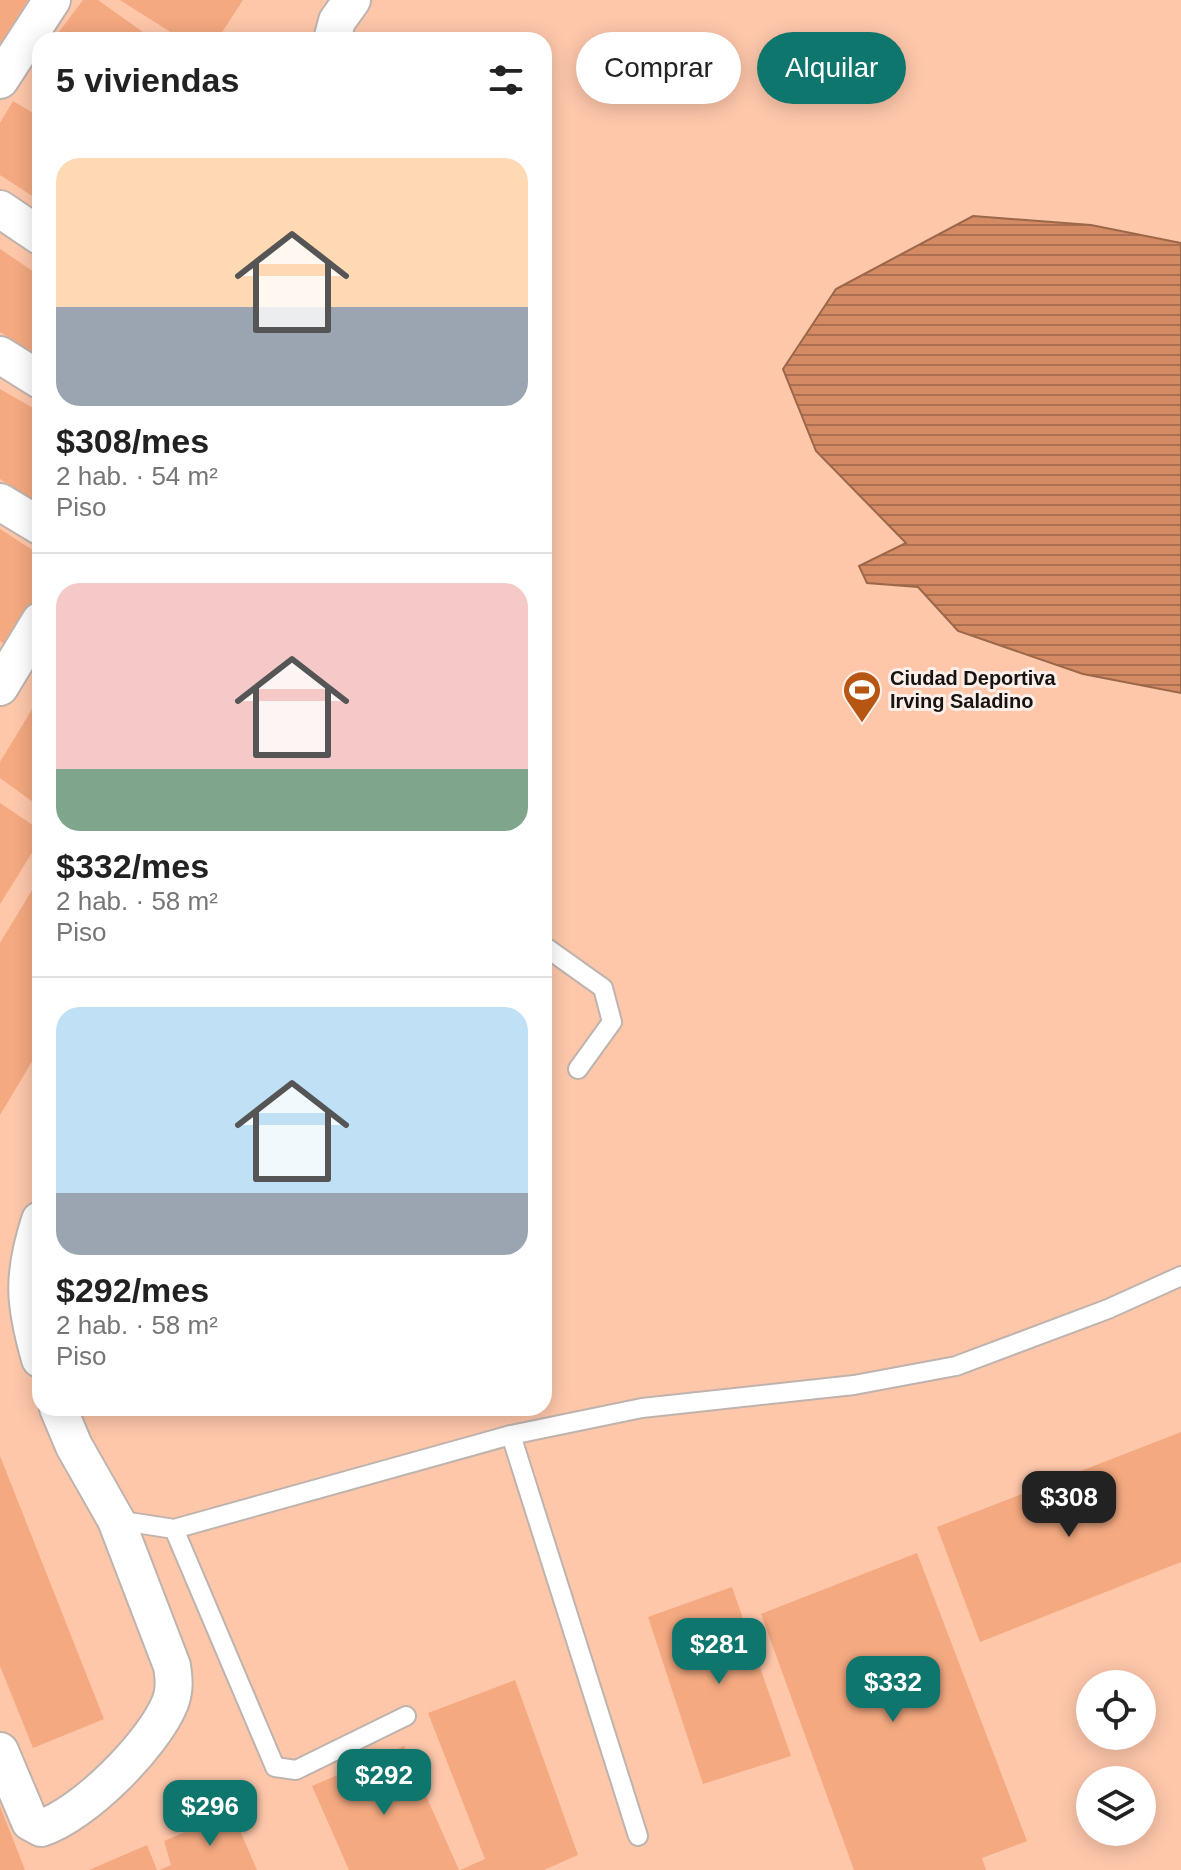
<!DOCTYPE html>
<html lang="es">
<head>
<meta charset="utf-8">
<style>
  :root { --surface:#fff; --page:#f2f2f2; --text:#222; --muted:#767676; --line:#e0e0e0; --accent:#0f766e }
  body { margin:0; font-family:Helvetica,sans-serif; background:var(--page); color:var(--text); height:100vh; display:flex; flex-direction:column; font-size:30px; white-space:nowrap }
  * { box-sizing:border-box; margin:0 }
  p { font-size:26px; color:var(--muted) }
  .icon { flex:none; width:44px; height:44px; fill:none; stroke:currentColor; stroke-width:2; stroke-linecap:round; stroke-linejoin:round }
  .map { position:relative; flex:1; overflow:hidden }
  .drawer { position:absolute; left:32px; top:32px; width:520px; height:1384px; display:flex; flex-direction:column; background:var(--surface); border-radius:24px; box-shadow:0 4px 20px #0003 }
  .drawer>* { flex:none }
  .guide { position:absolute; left:576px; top:32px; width:484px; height:72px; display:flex; gap:16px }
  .tools { position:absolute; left:1076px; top:1670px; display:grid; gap:16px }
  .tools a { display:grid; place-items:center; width:80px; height:80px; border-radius:50%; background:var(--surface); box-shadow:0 4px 20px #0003; font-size:40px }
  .price { position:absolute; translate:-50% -68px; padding:0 18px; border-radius:16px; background:var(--accent); color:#fff; font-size:26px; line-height:52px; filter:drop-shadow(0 2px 4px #0008) }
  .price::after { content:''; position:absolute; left:50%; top:48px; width:24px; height:18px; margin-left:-12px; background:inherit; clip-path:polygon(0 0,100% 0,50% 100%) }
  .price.current { background:#222; color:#fff }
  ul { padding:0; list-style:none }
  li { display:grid; align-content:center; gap:16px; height:424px; padding:0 24px }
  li+li { border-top:2px solid var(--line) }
  li span { display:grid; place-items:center; height:248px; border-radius:24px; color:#555 }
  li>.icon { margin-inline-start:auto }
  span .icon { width:144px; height:144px; fill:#fffc; stroke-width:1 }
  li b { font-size:34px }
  h2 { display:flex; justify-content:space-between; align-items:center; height:96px; padding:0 24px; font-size:34px }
  .pill { padding:0 28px; border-radius:36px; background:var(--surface); box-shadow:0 4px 20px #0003; font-size:28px; line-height:72px }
  .pill.current { background:var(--accent); color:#fff }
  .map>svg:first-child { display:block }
  .green { fill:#fec7aa; fill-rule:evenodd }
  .water { fill:url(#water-rules); stroke:#9b674b; stroke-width:2 }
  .building { fill:#f4a980 }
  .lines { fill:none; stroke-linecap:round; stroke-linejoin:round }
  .service-casing { stroke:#bfb3ad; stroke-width:22 }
  .minor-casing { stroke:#bfb3ad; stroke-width:40 }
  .service { stroke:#fff; stroke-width:18 }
  .minor { stroke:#fff; stroke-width:36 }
  .labels { text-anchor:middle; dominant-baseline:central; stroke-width:6; stroke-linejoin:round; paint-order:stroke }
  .poi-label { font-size:20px; font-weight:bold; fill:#171310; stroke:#fcefe9; text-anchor:start }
</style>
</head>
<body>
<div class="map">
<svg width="1181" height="1870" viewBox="0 0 1181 1870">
  <defs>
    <pattern id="water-rules" width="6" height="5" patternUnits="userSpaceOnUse" patternTransform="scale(2)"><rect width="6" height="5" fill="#d48b64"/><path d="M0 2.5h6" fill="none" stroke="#ab7051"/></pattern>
  </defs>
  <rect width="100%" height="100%" fill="#fcefe9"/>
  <path class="green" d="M0 0H1181V1870H0ZM40 40H544V1408H40ZM1090 1684H1142V1736H1090ZM1090 1780H1142V1832H1090Z"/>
  <polygon class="water" points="973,216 1091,225 1181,243 1181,693 1083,674 958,631 918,587 867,583 859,566 906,543 816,451 783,369 836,289"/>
  <g class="building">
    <polygon points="0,0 28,0 0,44"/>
    <polygon points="83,0 98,0 154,40 53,40"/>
    <polygon points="120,0 243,0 217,40 183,40"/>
    <polygon points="13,101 40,117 40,201 0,175 0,123"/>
    <polygon points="0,249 40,276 40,358 0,332"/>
    <polygon points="0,389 40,412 40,504 0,479"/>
    <polygon points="0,529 40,555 40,590 6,645 0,641"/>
    <polygon points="40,696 40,807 0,778 0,762"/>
    <polygon points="0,803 40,830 40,840 0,904"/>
    <polygon points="40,877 40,1048 0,1115 0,943"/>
    <polygon points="1181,1432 1181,1562 980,1642 937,1527"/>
    <polygon points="0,1456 104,1719 33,1748 0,1666"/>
    <polygon points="917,1553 1027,1841 982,1858 986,1870 854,1870 761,1614"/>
    <polygon points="732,1587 791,1756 703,1784 648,1617"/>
    <polygon points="515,1680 578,1855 544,1870 460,1870 485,1859 428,1713"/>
    <polygon points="404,1746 459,1870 349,1870 312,1786"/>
    <polygon points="0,1806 25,1870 0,1870"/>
    <polygon points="232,1812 257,1870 159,1870 171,1865 164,1841"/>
    <polygon points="147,1845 157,1870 89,1870"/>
  </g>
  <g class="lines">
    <defs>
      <g id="service">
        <polyline points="544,946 603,988 612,1022 578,1069"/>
        <polyline points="511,1435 638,1836"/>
        <polyline points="116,1520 174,1529 511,1435 642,1408 854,1385 956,1366 1108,1309 1181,1276"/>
        <polyline points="174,1529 275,1767 296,1770 406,1716"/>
      </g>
      <g id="minor">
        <polyline points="332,40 337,21 352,0"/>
        <polyline points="0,80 52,0"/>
        <polyline points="0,209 40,236"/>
        <polyline points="0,355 40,380"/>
        <polyline points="0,502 40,526"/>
        <polyline points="0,687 40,621"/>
        <path d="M40 1220C22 1276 24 1303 40 1359"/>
        <path d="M0 1751 30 1822 41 1828C83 1815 153 1745 170 1703 175 1690 174 1679 172 1666L116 1520 74 1446 58 1408"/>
      </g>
    </defs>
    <use href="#service" class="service-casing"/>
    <use href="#minor" class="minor-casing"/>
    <use href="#service" class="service"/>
    <use href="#minor" class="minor"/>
  </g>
  <defs>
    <symbol id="stadium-pin" viewBox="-11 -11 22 30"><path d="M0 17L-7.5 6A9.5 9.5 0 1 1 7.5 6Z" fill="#b65612" stroke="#fcefe9"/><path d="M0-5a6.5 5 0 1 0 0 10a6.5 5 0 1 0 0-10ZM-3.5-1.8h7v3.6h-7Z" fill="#fff"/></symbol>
  </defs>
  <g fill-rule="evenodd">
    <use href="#stadium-pin" x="840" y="668" width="44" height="60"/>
  </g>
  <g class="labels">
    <g class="poi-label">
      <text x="890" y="678">Ciudad Deportiva<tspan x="890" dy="23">Irving Saladino</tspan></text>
    </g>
  </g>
</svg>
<div class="tools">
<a><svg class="icon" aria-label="locate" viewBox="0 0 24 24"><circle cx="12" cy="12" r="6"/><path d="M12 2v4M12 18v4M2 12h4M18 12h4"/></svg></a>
<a><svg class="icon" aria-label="layers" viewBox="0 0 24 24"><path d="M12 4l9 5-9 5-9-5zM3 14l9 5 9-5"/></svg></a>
</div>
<b class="price current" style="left:1069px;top:1539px">$308</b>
<b class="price" style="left:719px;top:1686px">$281</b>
<b class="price" style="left:893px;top:1724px">$332</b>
<b class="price" style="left:384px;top:1817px">$292</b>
<b class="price" style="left:210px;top:1848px">$296</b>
<div class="guide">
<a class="pill">Comprar</a>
<a class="pill current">Alquilar</a>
</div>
<section class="drawer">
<h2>5 viviendas<svg class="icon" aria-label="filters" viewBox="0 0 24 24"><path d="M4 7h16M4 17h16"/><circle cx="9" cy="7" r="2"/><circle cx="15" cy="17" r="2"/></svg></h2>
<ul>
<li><span style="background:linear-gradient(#ffd9b3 60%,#9aa5b1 0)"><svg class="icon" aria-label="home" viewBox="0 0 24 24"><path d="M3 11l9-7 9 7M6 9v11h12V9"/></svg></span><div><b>$308/mes</b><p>2 hab. · 54 m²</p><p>Piso</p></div></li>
<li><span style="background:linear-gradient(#f6c9c9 75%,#7fa58c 0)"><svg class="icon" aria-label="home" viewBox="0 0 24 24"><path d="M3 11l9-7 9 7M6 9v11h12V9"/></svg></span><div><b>$332/mes</b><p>2 hab. · 58 m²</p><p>Piso</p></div></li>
<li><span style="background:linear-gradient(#bfe0f5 75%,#9aa5b1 0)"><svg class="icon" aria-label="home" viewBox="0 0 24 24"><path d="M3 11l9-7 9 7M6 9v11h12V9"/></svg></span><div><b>$292/mes</b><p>2 hab. · 58 m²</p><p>Piso</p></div></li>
</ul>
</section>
</div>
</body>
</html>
